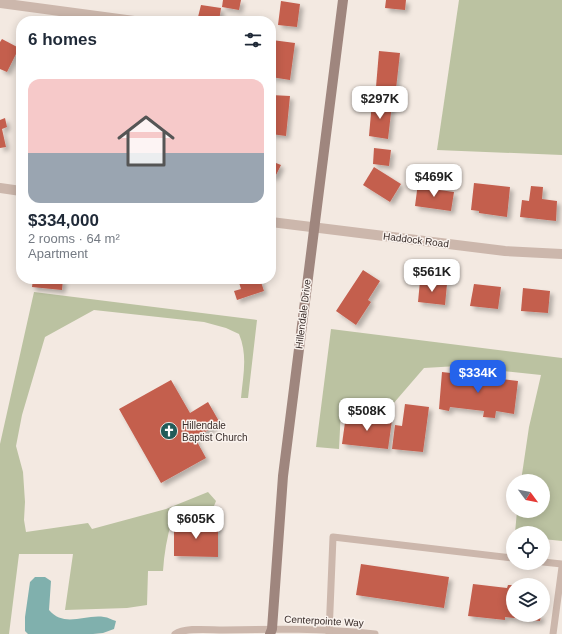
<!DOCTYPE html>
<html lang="en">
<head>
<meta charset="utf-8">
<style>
  :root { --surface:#fff; --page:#f2f2f3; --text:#1f2937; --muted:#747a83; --line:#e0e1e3; --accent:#2563eb }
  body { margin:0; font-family:Helvetica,sans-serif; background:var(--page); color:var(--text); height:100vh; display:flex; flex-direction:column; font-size:15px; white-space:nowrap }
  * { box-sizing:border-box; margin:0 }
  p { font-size:13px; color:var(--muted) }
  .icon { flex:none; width:22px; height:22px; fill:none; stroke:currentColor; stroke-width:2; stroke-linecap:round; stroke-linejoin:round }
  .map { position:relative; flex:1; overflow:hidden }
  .sheet { position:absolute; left:16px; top:16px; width:260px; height:268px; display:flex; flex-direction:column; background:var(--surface); border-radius:16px; box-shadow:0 2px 10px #0003 }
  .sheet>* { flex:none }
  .needle { width:26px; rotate:122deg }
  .buttons { position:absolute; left:506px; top:474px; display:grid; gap:8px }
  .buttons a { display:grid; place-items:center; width:44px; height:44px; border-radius:50%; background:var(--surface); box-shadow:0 2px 10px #0003; font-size:20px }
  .price { position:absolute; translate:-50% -34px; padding:0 9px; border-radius:8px; background:#fff; color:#222; font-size:13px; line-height:26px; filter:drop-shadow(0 1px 2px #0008) }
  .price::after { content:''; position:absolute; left:50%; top:24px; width:12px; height:9px; margin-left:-6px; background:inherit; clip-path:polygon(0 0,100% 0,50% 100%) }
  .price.on { background:var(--accent); color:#fff }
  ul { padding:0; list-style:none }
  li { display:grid; align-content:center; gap:8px; height:212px; padding:0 12px }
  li+li { border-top:1px solid var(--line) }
  li span { display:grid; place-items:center; height:124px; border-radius:12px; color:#555 }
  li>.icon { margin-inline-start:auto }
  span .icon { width:72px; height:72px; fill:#fffc; stroke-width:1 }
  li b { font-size:17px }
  h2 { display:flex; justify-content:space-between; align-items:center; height:48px; padding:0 12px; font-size:17px }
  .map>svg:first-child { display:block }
  .green { fill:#bbc2a1 }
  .water { fill:#80b0ad }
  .building { fill:#c45e4e; filter:url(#shadow) }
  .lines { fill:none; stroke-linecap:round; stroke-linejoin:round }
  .service { stroke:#ccb7ac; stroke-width:7 }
  .minor { stroke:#ccb7ac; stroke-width:10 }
  .secondary { stroke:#9f867e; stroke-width:10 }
  .labels { text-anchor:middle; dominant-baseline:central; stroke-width:3; stroke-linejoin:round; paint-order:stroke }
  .street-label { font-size:10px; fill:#3a2e2b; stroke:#faf3ee }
  .poi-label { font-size:10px; fill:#3a2e2b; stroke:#faf3ee; text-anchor:start }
</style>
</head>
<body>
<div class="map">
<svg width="562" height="634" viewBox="0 0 562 634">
  <defs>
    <filter id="shadow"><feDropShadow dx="3.5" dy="3.5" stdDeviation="2" flood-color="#0004"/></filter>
  </defs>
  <rect width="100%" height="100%" fill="#f3e9e1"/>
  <g class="green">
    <polygon points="459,0 562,0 562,155 437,150"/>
    <path d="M34 292 257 320 248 398H241C243 375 248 356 239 334L226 328 204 322 94 310 45 337 22 415 16 446 23 472 25 502 24 520 26 532 88 523 92 529 166 509 208 492 216 501 212 511 172 520C167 537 164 554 163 571H148L147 605 127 608 65 610 73 554H19L9 634H0V444Z"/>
    <polygon points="331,329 562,358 562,541 543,539 543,533 515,533 517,511 543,511 543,481 521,481 529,427 541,375 458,366 424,368 386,412 341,409 339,449 316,447"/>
  </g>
  <path class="water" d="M35 577H45L51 581 49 610C64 628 85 614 104 617 108 617 112 620 116 621L114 629 103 633 93 634H28L25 631V617L30 582Z"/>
  <g class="building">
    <polygon points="223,0 241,0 239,10 222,7"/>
    <polygon points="386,0 406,0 405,10 385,8"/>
    <polygon points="281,1 300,4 297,27 278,25"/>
    <polygon points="201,5 221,8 219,21 197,21"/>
    <polygon points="2,39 19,48 7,72 0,69 0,42"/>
    <polygon points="272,40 295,43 290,80 271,77 274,53 271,53"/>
    <polygon points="379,51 400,53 396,89 376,87"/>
    <polygon points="271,95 290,96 286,136 271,134"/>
    <polygon points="372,102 392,104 388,139 369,136"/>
    <polygon points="5,118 7,127 2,129 6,147 0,148 0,120"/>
    <polygon points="374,148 391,150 389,166 373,164"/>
    <polygon points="271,161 281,165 275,177 272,176 271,178"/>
    <polygon points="374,167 401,184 390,202 363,185"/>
    <polygon points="418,183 432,185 432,189 454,192 451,211 415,206"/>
    <polygon points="474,183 510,187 507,217 479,213 479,211 471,210"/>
    <polygon points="531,186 543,187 542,199 557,201 556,221 520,217 522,200 529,201"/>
    <polygon points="363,270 380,281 368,300 371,302 356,325 336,311"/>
    <polygon points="33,279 63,279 62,290 32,287"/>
    <polygon points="238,279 260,279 264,291 237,300 234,291 241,289"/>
    <polygon points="420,281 447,284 445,305 418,302"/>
    <polygon points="474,284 501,287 498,309 470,306"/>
    <polygon points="523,288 550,291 548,313 521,311"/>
    <polygon points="442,372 518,381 514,414 496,411 495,418 483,417 484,411 450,407 449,411 439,409"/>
    <polygon points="171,380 190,413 208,402 220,423 195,438 206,458 161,483 119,409"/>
    <polygon points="405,404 429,407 423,452 392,449 395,425 402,426"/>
    <polygon points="346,415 392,420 388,449 342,444"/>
    <polygon points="174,524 218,525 218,557 174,556"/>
    <polygon points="361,564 449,577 444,608 356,595"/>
    <polygon points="473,584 507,588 508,585 513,585 513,615 541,615 540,621 505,617 505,620 468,616"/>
  </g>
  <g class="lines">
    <g class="service">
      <polyline points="543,562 562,564"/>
      <path d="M175 634C185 627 210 630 223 630 273 629 324 628 375 634"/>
      <polyline points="329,634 333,537 513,558"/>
      <polyline points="553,634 562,567"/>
    </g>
    <g class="minor">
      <polyline points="0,3 134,21"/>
      <polyline points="0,188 21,191"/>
      <polyline points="271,222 505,251 562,254"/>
    </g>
    <polyline class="secondary" points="270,634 272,629 283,476 343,0"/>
  </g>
  <defs>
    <symbol id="church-disc" viewBox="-11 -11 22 22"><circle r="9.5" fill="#215b59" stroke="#faf3ee"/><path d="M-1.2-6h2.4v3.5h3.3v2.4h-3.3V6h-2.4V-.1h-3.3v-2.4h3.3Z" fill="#fff"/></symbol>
  </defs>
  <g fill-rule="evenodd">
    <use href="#church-disc" x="159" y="421" width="20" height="20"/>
  </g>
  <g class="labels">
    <g class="street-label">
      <text transform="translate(416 240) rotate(7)">Haddock Road</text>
      <text transform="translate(303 314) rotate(-83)">Hillendale Drive</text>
      <text transform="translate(324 621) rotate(3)">Centerpointe Way</text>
    </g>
    <g class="poi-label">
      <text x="182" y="425">Hillendale<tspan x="182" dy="12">Baptist Church</tspan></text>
    </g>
  </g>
</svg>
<div class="buttons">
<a><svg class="needle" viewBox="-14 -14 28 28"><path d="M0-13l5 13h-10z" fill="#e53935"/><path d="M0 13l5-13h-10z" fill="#747a83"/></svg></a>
<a><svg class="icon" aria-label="locate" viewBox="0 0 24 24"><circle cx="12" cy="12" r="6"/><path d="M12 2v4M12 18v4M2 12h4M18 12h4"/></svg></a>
<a><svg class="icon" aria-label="layers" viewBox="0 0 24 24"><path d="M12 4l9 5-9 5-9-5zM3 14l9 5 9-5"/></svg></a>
</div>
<b class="price" style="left:380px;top:120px">$297K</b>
<b class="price" style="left:434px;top:198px">$469K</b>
<b class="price" style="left:432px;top:293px">$561K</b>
<b class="price on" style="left:478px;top:394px">$334K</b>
<b class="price" style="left:367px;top:432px">$508K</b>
<b class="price" style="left:196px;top:540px">$605K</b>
<section class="sheet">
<h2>6 homes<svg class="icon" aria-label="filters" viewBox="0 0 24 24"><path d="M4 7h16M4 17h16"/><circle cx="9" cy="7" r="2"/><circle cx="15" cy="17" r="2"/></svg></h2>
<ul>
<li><span style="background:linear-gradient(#f6c9c9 60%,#9aa5b1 0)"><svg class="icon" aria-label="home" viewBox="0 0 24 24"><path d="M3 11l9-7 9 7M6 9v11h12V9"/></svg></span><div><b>$334,000</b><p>2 rooms · 64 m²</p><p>Apartment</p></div></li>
</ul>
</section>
</div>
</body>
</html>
